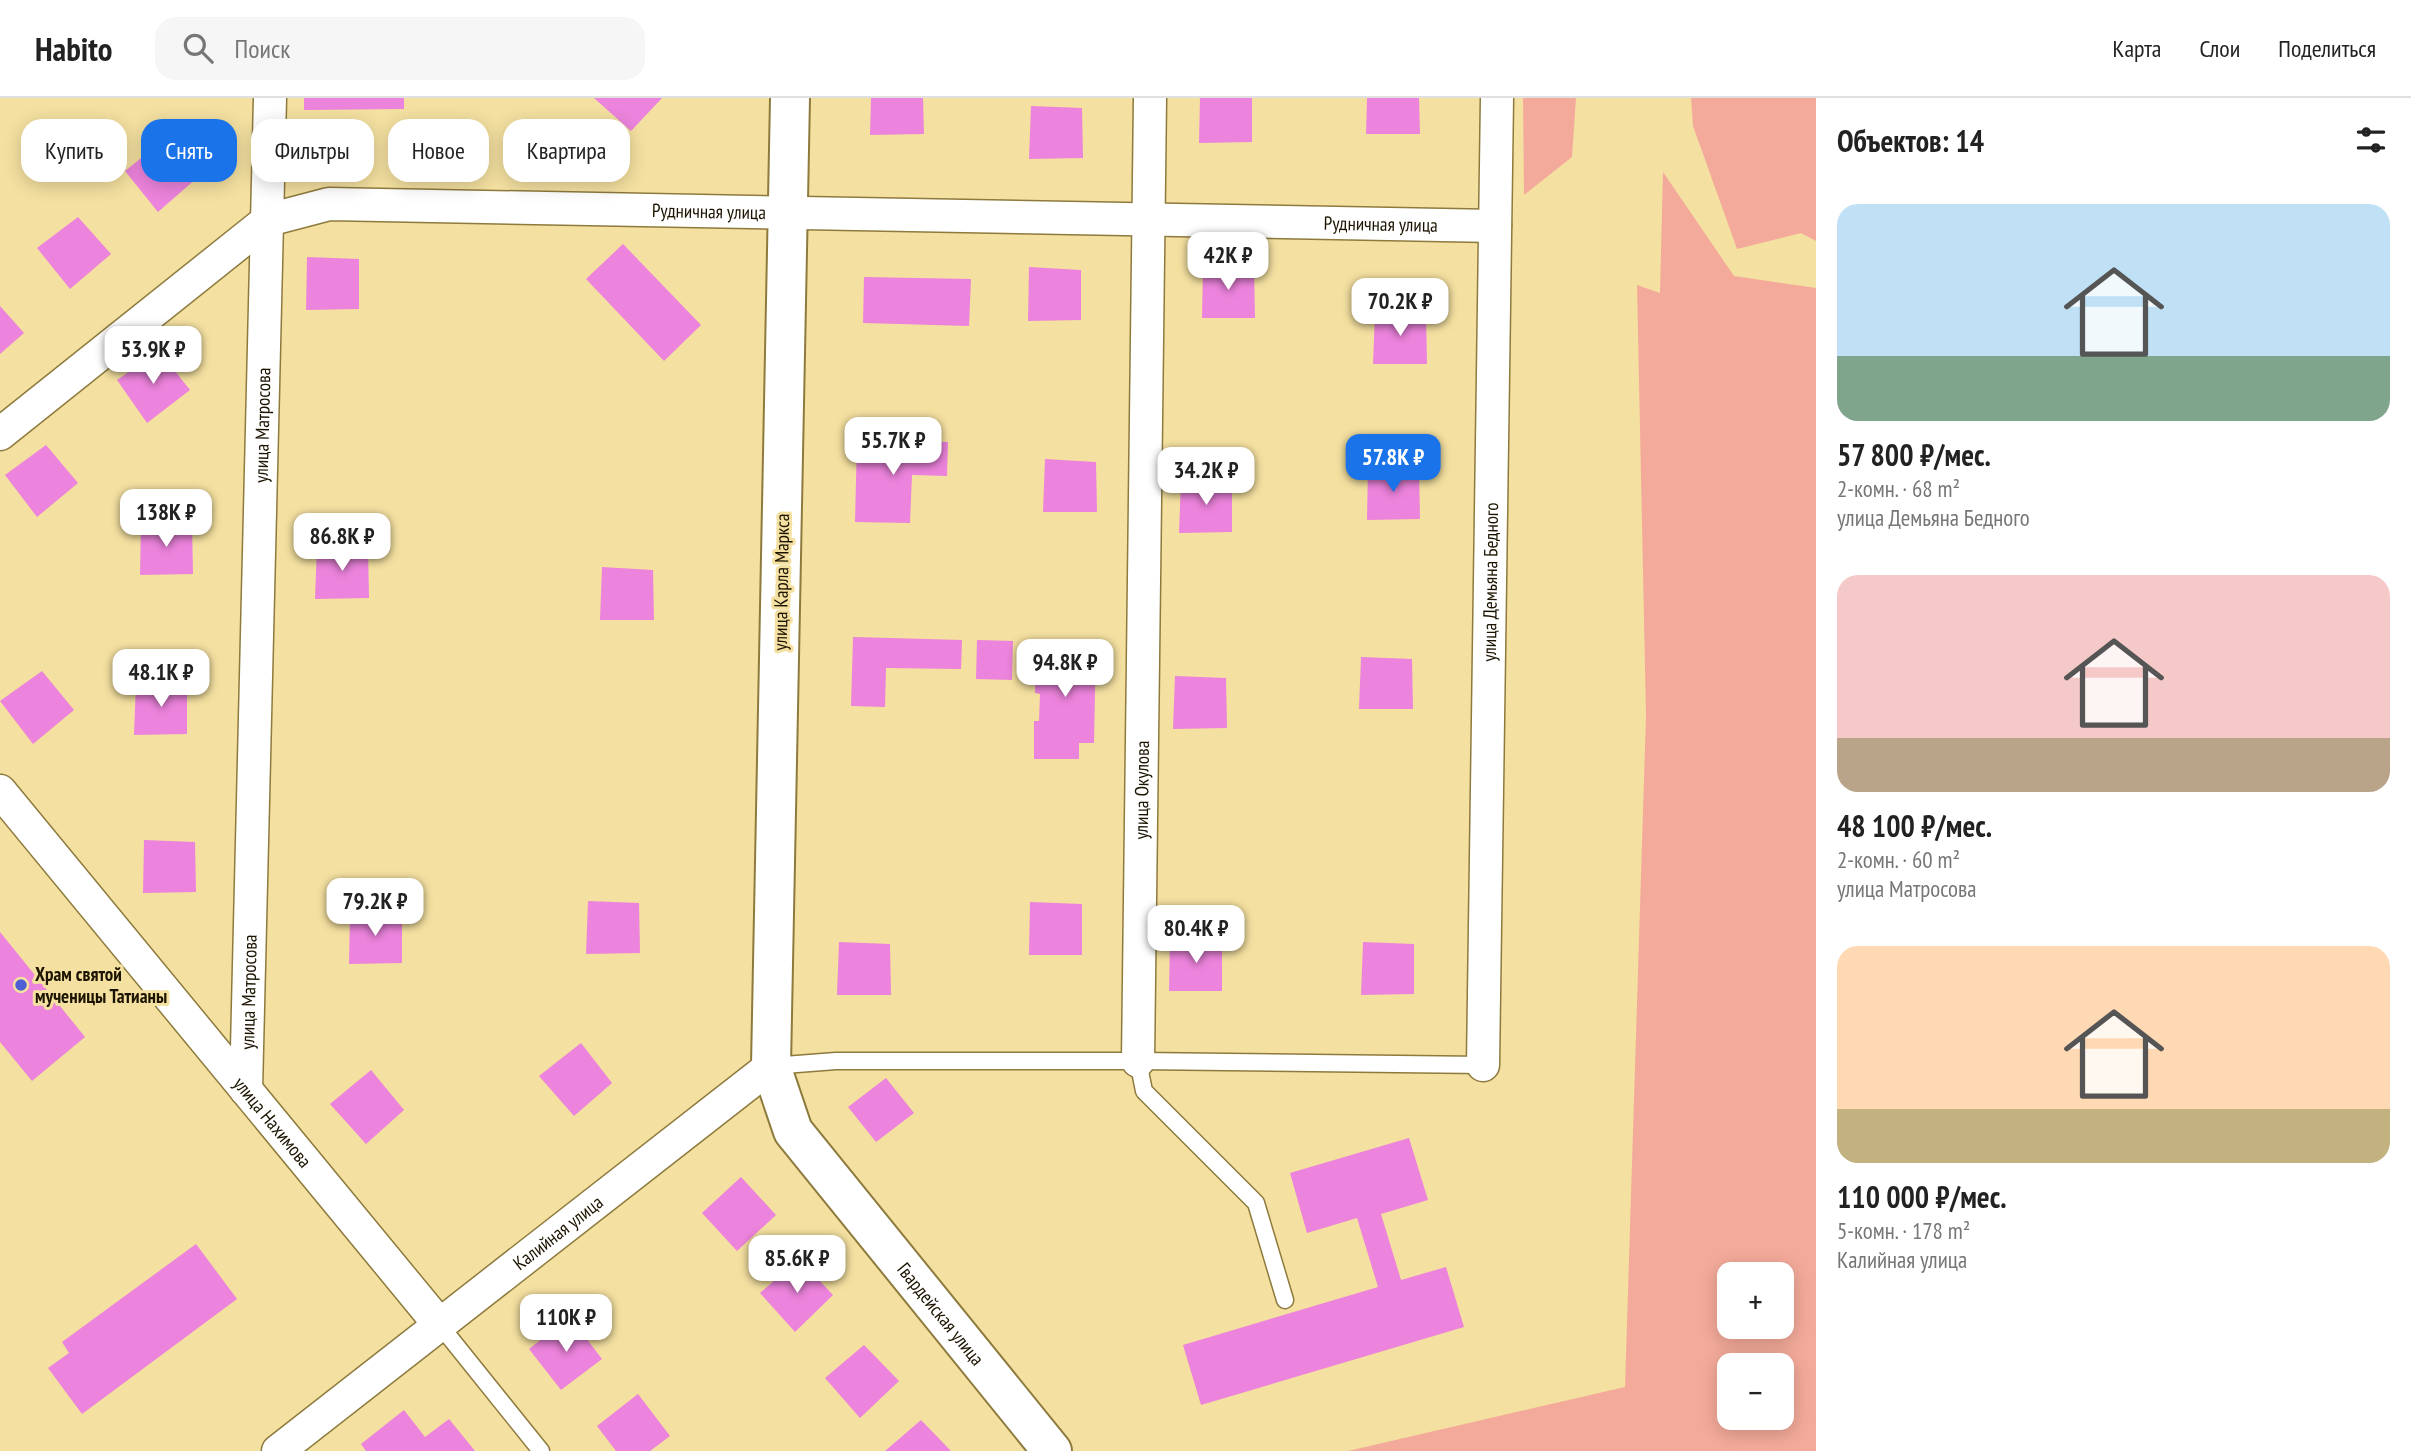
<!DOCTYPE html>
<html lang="ru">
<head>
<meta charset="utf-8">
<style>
  :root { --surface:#fff; --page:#f6f6f6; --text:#222; --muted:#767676; --line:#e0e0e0; --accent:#1a73e8 }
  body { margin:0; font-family:"PT Sans Narrow",sans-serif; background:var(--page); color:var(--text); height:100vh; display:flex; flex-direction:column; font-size:26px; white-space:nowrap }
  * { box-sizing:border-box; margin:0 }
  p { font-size:23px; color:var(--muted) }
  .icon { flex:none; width:38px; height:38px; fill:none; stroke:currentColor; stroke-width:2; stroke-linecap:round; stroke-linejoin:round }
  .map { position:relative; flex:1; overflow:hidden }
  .sheet { display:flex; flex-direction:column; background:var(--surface); width:595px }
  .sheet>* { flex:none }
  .banner { position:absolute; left:21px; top:21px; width:665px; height:63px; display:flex; gap:14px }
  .controls { position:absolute; left:1717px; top:1164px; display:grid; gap:14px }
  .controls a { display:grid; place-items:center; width:77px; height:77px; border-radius:14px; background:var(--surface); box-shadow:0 4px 18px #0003; font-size:35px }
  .price { position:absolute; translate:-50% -60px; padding:0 16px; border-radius:14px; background:#fff; color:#222; font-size:23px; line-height:46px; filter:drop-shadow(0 2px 4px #0008) }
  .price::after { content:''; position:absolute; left:50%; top:42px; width:21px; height:16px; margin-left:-10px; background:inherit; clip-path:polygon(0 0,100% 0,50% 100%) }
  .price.on { background:var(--accent); color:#fff }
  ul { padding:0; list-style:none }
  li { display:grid; align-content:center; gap:14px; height:371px; padding:0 21px }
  li span { display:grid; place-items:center; height:217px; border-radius:21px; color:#555 }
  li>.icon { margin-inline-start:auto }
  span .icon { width:126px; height:126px; fill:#fffc; stroke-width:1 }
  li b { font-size:30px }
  h2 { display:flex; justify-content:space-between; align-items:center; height:84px; padding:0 21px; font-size:30px }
  .pill { padding:0 24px; border-radius:21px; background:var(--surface); box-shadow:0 4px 18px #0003; font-size:24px; line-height:63px }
  .pill.on { background:var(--accent); color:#fff }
  header { display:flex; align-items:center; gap:42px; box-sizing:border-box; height:98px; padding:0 35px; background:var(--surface); border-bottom:2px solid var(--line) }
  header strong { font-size:33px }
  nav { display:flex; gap:38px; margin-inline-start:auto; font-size:24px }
  .search { width:490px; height:63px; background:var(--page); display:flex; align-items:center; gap:18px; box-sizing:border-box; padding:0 24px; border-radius:21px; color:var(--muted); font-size:26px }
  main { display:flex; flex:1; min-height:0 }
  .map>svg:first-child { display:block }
  .green { fill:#f4aa9a; fill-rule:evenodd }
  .building { fill:#ec83dc }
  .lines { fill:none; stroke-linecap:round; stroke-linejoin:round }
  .lane-casing { stroke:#8d7a3d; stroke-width:19 }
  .street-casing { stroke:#8d7a3d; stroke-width:35 }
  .secondary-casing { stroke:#8d7a3d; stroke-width:42 }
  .lane { stroke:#fff; stroke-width:16 }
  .street { stroke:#fff; stroke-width:32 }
  .secondary { stroke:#fff; stroke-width:38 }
  .poi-dot { fill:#4e5ed4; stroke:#f4e0a0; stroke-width:2.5 }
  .labels { text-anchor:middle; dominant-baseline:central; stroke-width:6; stroke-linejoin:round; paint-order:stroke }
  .street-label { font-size:19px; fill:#1c1400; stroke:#f4e0a0 }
  .poi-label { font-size:19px; font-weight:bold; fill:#1c1400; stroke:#f4e0a0; text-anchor:start }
</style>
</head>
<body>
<header>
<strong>Habito</strong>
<div class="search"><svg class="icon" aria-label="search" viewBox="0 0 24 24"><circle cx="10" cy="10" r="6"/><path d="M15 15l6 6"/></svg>Поиск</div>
<nav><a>Карта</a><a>Слои</a><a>Поделиться</a></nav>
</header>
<main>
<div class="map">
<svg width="1816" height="1353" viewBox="0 0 1816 1353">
  <rect width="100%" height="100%" fill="#f4e0a0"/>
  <g class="green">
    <polygon points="1523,0 1576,0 1572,59 1524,97"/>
    <polygon points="1691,0 1816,0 1816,143 1801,135 1737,151 1693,28"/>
    <path d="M1663 74 1734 178 1816 190V1353H1348L1625 1289 1646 617 1637 187 1660 195ZM1782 1176V1228H1729V1176ZM1782 1267V1320H1729V1267Z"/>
  </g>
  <g class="building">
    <polygon points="304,0 404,0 404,11 304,12"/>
    <polygon points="594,0 662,0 631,33"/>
    <polygon points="871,0 923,0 924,36 870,37"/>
    <polygon points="1200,0 1252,0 1252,44 1199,45"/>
    <polygon points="1367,0 1419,0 1420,36 1366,36"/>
    <polygon points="1031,8 1082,10 1083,60 1029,61"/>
    <polygon points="165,41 198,79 158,114 125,73"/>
    <polygon points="78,119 111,156 70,191 37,150"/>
    <polygon points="623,146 701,227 664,263 586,181"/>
    <polygon points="307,159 359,161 359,211 306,212"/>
    <polygon points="1203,167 1254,170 1255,220 1202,220"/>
    <polygon points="1029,169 1081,172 1081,222 1028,223"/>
    <polygon points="864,179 971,181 969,228 863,225"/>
    <polygon points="0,208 24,235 0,256"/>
    <polygon points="1375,213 1426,216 1427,266 1373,266"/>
    <polygon points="159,253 190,292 147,325 117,282"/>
    <polygon points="857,342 948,344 947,378 912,377 910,425 855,424"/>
    <polygon points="46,347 78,385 37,419 5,377"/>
    <polygon points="1045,361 1096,364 1097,414 1043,414"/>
    <polygon points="1368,369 1419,371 1420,421 1367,422"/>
    <polygon points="1181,382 1232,384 1232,434 1179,435"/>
    <polygon points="141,424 192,426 193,476 140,477"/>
    <polygon points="317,447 368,450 369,500 315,501"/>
    <polygon points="602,469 653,472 654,522 600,522"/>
    <polygon points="853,539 962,542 961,571 886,570 885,609 851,608"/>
    <polygon points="977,542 1013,543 1012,582 976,581"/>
    <polygon points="1036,544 1096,545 1094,645 1079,645 1079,661 1034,661 1034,623 1039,623 1040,596 1035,595"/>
    <polygon points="1361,559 1412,561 1413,611 1359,611"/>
    <polygon points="42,573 74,612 33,646 0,603"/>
    <polygon points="1175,578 1226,580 1227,630 1173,631"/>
    <polygon points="136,584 187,586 187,636 134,637"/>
    <polygon points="144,742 195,744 196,794 143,795"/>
    <polygon points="588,803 639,805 640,855 586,856"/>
    <polygon points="1030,804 1082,806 1082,857 1029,857"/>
    <polygon points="350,813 402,815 402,865 349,866"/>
    <polygon points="0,834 85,939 32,983 0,944"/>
    <polygon points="1170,840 1222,842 1222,893 1169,893"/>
    <polygon points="839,844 890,846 891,897 837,897"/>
    <polygon points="1363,844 1414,846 1414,896 1361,897"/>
    <polygon points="581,945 612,985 574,1018 539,978"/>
    <polygon points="371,972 404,1012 366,1046 330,1006"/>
    <polygon points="886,980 914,1015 876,1044 848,1009"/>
    <polygon points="1409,1040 1428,1102 1381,1116 1401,1182 1446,1169 1464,1229 1201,1307 1183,1247 1378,1189 1357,1120 1307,1135 1290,1075"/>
    <polygon points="741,1079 776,1117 737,1153 702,1115"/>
    <polygon points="196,1146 237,1201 82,1316 48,1270 69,1255 62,1244"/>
    <polygon points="799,1161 833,1197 795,1234 760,1195"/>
    <polygon points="570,1219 602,1261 561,1292 529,1251"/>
    <polygon points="864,1247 899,1283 860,1320 825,1280"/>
    <polygon points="638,1296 670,1338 650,1353 616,1353 597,1328"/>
    <polygon points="404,1312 425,1339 449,1321 475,1353 366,1353 361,1346"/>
    <polygon points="921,1322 951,1353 885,1353"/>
  </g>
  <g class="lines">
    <defs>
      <g id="lane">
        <polyline points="1138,963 1144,993 1256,1105 1285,1202"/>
        <polyline points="771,968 836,963 1138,963 1483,967"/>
        <polyline points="439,1226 541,1353"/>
      </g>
      <g id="street">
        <path id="s1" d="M0 336 268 122 329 106 1495 128"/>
        <path id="s2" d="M0 693 439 1226"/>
        <path id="s3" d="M1138 963 1150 0"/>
        <path id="s4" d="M1483 967 1497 0"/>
        <path id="s5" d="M246 992 270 0"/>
        <path id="s6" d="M278 1353 771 968"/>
      </g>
      <g id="secondary">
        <path id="s7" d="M790 0 771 968 793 1033 1052 1353"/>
      </g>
    </defs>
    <use href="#lane" class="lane-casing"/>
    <use href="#street" class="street-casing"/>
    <use href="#secondary" class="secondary-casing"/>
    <use href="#lane" class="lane"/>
    <use href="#street" class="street"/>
    <use href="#secondary" class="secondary"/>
  </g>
  <circle class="poi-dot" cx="21" cy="887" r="7"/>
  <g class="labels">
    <g class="street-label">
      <text stroke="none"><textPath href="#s1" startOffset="786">Рудничная улица</textPath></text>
      <text stroke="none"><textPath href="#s1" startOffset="1458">Рудничная улица</textPath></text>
      <text stroke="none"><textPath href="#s5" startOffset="665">улица Матросова</textPath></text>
      <text stroke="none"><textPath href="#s4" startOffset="483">улица Демьяна Бедного</textPath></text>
      <text transform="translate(781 484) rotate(-89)">улица Карла Маркса</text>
      <text stroke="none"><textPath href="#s3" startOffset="271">улица Окулова</textPath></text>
      <text stroke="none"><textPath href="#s5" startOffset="98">улица Матросова</textPath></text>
      <text stroke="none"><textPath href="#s2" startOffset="429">улица Нахимова</textPath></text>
      <text stroke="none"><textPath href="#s6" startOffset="355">Калийная улица</textPath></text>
      <text stroke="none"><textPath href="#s7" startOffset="1272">Гвардейская улица</textPath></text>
    </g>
    <g class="poi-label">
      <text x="35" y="876">Храм святой<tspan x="35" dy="22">мученицы Татианы</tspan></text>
    </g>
  </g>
</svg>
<div class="controls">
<a>+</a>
<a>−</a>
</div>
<b class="price" style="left:1228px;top:194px">42K ₽</b>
<b class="price" style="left:1400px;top:240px">70.2K ₽</b>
<b class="price" style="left:153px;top:288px">53.9K ₽</b>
<b class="price" style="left:893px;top:379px">55.7K ₽</b>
<b class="price on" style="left:1393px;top:396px">57.8K ₽</b>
<b class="price" style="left:1206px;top:409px">34.2K ₽</b>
<b class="price" style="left:166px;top:451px">138K ₽</b>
<b class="price" style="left:342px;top:475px">86.8K ₽</b>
<b class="price" style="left:1065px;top:601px">94.8K ₽</b>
<b class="price" style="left:161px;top:611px">48.1K ₽</b>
<b class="price" style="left:375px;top:840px">79.2K ₽</b>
<b class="price" style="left:1196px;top:867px">80.4K ₽</b>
<b class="price" style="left:797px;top:1197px">85.6K ₽</b>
<b class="price" style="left:566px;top:1256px">110K ₽</b>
<div class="banner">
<a class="pill">Купить</a>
<a class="pill on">Снять</a>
<a class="pill">Фильтры</a>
<a class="pill">Новое</a>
<a class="pill">Квартира</a>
</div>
</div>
<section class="sheet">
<h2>Объектов: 14<svg class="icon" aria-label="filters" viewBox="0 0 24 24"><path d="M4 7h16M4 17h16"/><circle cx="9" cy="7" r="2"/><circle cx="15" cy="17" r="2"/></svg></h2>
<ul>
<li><span style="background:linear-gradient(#bfe0f5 70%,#7fa58c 0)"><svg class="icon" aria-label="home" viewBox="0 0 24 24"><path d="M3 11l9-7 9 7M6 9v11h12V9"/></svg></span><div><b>57 800 ₽/мес.</b><p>2-комн. · 68 m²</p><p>улица Демьяна Бедного</p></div></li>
<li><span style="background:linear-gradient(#f6c9c9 75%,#b9a48a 0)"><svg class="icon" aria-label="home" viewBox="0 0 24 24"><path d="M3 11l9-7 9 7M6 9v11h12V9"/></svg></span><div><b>48 100 ₽/мес.</b><p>2-комн. · 60 m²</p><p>улица Матросова</p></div></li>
<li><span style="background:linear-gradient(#ffd9b3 75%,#c2b280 0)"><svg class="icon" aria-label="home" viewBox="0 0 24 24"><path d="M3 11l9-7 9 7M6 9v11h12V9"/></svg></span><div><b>110 000 ₽/мес.</b><p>5-комн. · 178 m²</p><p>Калийная улица</p></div></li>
</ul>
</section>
</main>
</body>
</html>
